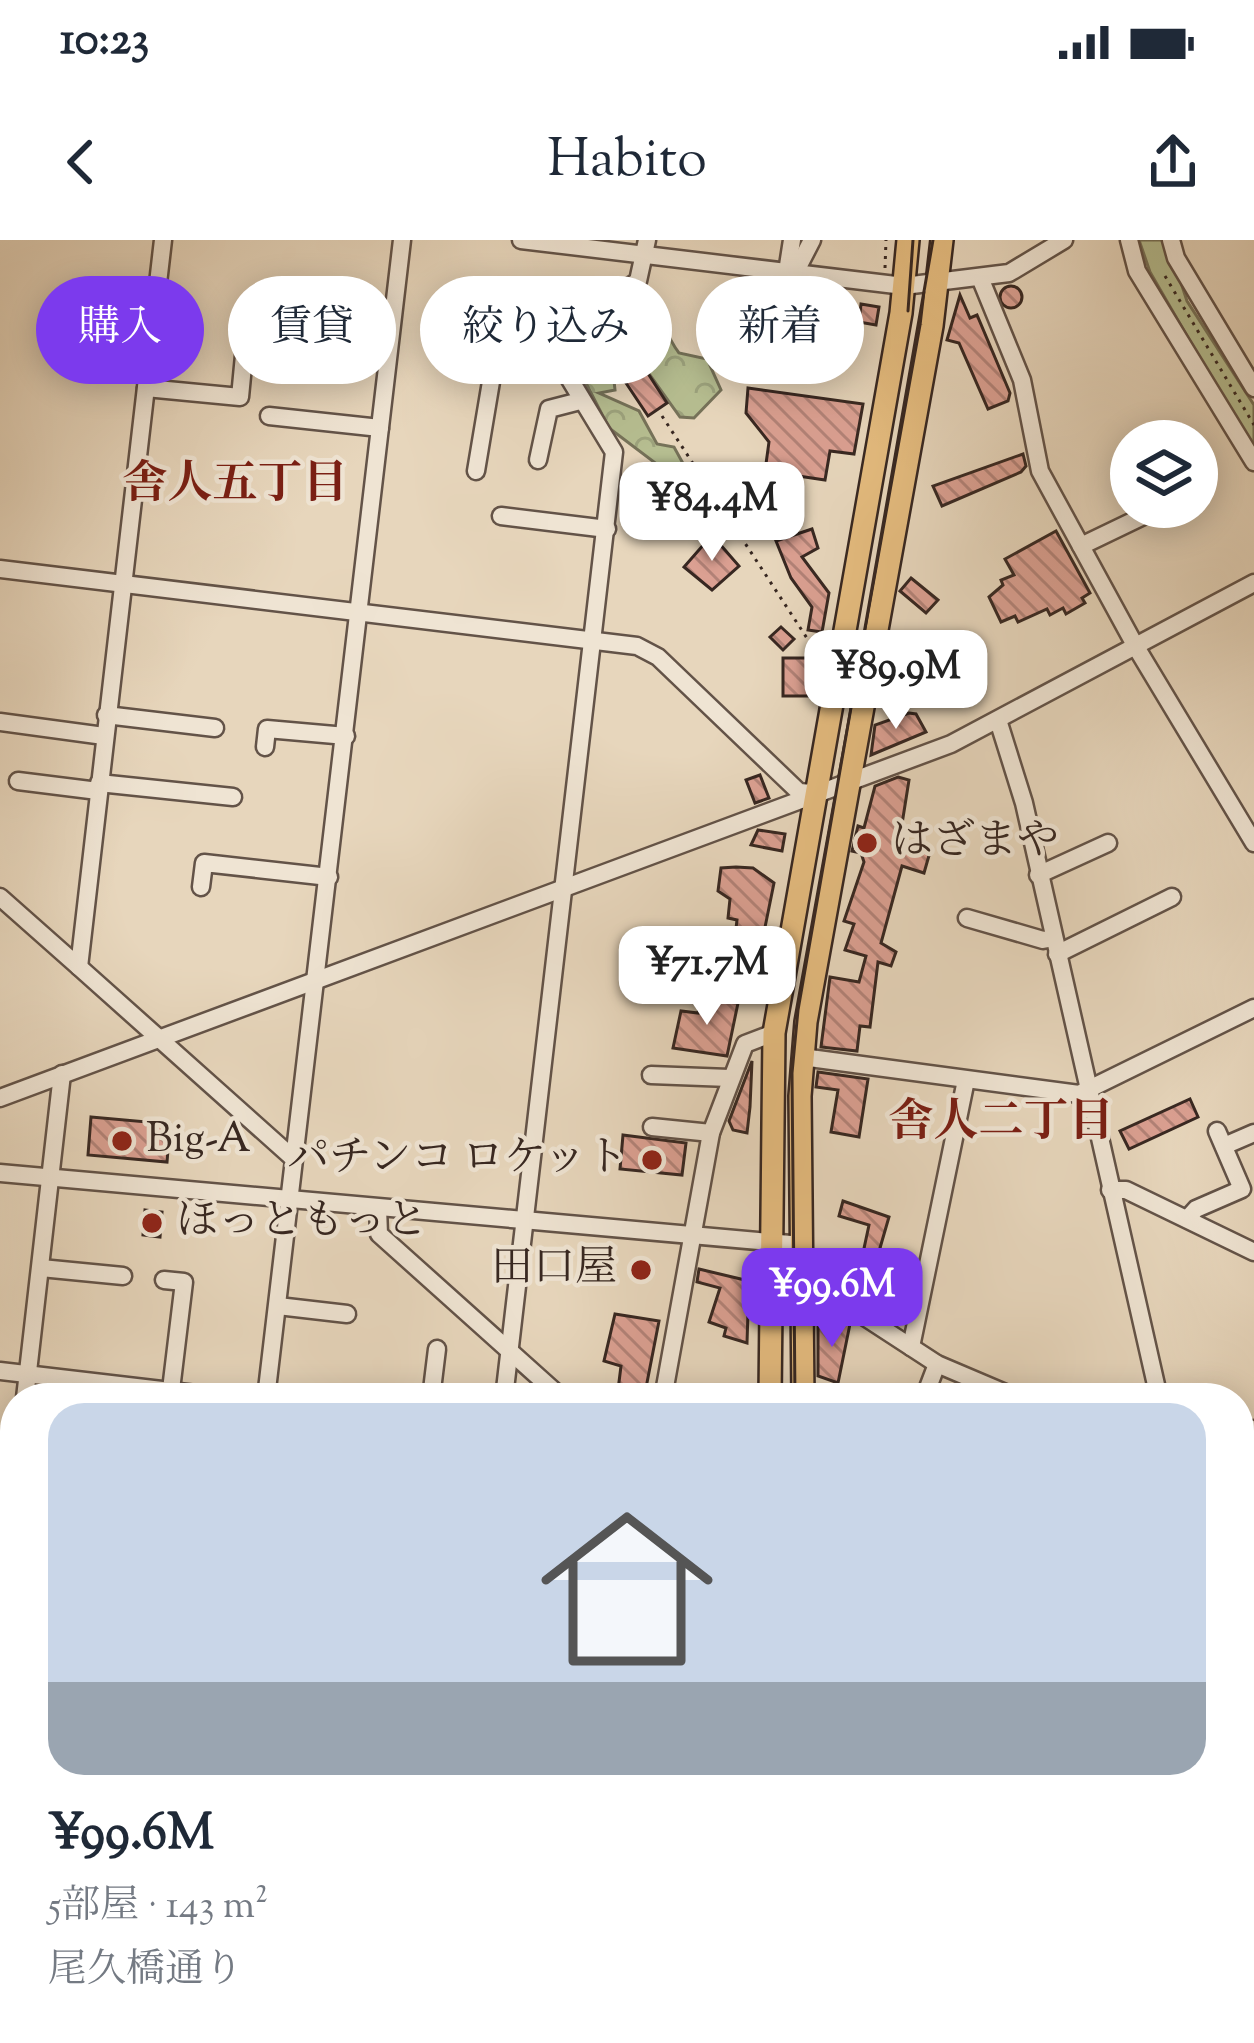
<!DOCTYPE html>
<html lang="ja">
<head>
<meta charset="utf-8">
<style>
  :root { --surface:#fff; --page:#f2f2f3; --text:#1f2937; --muted:#747a83; --accent:#7c3aed }
  body { margin:0; font-family:"Sorts Mill Goudy","Noto Serif JP",serif; background:var(--page); color:var(--text); height:100vh; display:flex; flex-direction:column; font-size:45px; white-space:nowrap }
  * { box-sizing:border-box; margin:0 }
  p { font-size:39px; color:var(--muted) }
  .icon { flex:none; width:66px; height:66px; fill:none; stroke:currentColor; stroke-width:2; stroke-linecap:round; stroke-linejoin:round }
  .map { position:relative; flex:1; overflow:hidden }
  .drawer { position:absolute; left:0px; top:1143px; width:1254px; height:660px; display:flex; flex-direction:column; background:var(--surface); border-radius:48px 48px 0 0; box-shadow:0 6px 30px #0003 }
  .drawer>* { flex:none }
  .banner { position:absolute; left:36px; top:36px; width:1182px; height:108px; display:flex; gap:24px }
  .buttons { position:absolute; left:1110px; top:180px; display:grid; gap:24px }
  .buttons a { display:grid; place-items:center; width:108px; height:108px; border-radius:50%; background:var(--surface); box-shadow:0 6px 30px #0003; font-size:60px }
  .price { position:absolute; translate:-50% -102px; padding:0 27px; border-radius:24px; background:#fff; color:#222; font-size:39px; line-height:78px; filter:drop-shadow(0 3px 6px #0008) }
  .price::after { content:''; position:absolute; left:50%; top:72px; width:36px; height:27px; margin-left:-18px; background:inherit; clip-path:polygon(0 0,100% 0,50% 100%) }
  .price.current { background:var(--accent); color:#fff }
  ul { padding:0; list-style:none }
  li { display:grid; align-content:center; gap:24px; height:636px; padding:0 48px }
  li span { display:grid; place-items:center; height:372px; border-radius:36px; color:#555 }
  li>.icon { margin-inline-start:auto }
  span .icon { width:216px; height:216px; fill:#fffc; stroke-width:1 }
  li b { font-size:51px }
  .chip { padding:0 42px; border-radius:54px; background:var(--surface); box-shadow:0 6px 30px #0003; font-size:42px; line-height:108px }
  .chip.current { background:var(--accent); color:#fff }
  .status { display:flex; justify-content:space-between; align-items:center; height:84px; padding:0 60px; background:var(--surface); direction:ltr }
  .status svg { height:33px; fill:currentColor }
  header { display:flex; justify-content:space-between; align-items:center; height:156px; padding:0 48px; background:var(--surface); font-size:54px; font-weight:600 }
  .map>svg:first-child { display:block }
  .forest { fill:url(#forest-crowns); stroke:#767259; stroke-width:3 }
  .green { fill:#b6be91; stroke:#767259; stroke-width:3 }
  .building { fill:url(#building-back-hatch); stroke:#372721; stroke-width:3 }
  .lines { fill:none; stroke-linecap:round; stroke-linejoin:round }
  .minor-casing { stroke:#635348; stroke-width:21 }
  .major-casing { stroke:#372721; stroke-width:26 }
  .path { stroke:#372721; stroke-width:3; stroke-dasharray:3 6; stroke-linecap:butt }
  .minor { stroke:#efe4d3; stroke-width:16 }
  .major { stroke:#e4bb7e; stroke-width:21 }
  .tram { stroke:#372721; stroke-width:3 }
  .poi-dot { fill:#8f2418; stroke:#efe4d3; stroke-width:4.5 }
  .labels { text-anchor:middle; dominant-baseline:central; stroke-width:9; stroke-linejoin:round; paint-order:stroke }
  .poi-label { font-size:42px; fill:#372721; stroke:#efe4d3; text-anchor:start }
  .neighbourhood-label { font-size:45px; font-weight:bold; fill:#7a1f14; stroke:#efe4d3 }
</style>
</head>
<body>
<div class="status"><b>10:23</b><svg viewBox="0 0 49 12"><path d="M0 12V9h3v3zM5 12V6h3v6zM10 12V3h3v9zM15 12V0h3v12zM26 1h20v11H26zM47 4h2v5h-2z"/></svg></div>
<header><svg class="icon" aria-label="back" viewBox="0 0 24 24"><path d="M15 5l-7 7 7 7"/></svg>Habito<svg class="icon" aria-label="share" viewBox="0 0 24 24"><path d="M12 15V3M7 8l5-5 5 5M5 13v7h14v-7"/></svg></header>
<div class="map">
<svg width="1254" height="1803" viewBox="0 0 1254 1803">
  <defs>
    <pattern id="forest-crowns" width="20" height="18" patternUnits="userSpaceOnUse" patternTransform="scale(3)"><rect width="20" height="18" fill="#b6be91"/><path d="M2 6a3 3 0 1 1 6 0M12 15a3 3 0 1 1 6 0" fill="none" stroke="#9da37d"/></pattern>
    <pattern id="building-back-hatch" width="6" height="6" patternUnits="userSpaceOnUse" patternTransform="scale(3)"><rect width="6" height="6" fill="#dba092"/><path d="M-1 5l2 2M0 0l6 6M5-1l2 2" fill="none" stroke="#b28277"/></pattern>
  </defs>
  <rect width="100%" height="100%" fill="#e7d6bc"/>
  <filter id="stains"><feTurbulence type="fractalNoise" baseFrequency=".00167" numOctaves="4"/><feColorMatrix values="0 0 0 0 .2 0 0 0 0 .09 0 0 0 0 .02 0 0 0 .5 -.17"/></filter>
  <radialGradient id="worn" r=".72"><stop offset=".6" stop-color="#630" stop-opacity="0"/><stop offset="1" stop-color="#630" stop-opacity=".3"/></radialGradient>
  <path class="forest" d="M649 57C662 75 665 95 679 113L707 119 721 150 694 178 680 177 635 114 634 105 654 96 648 81 611 112 615 150 599 153 639 171 657 204 674 207 696 247 715 266 714 273 684 262 685 252 660 236 662 228 609 188 569 110V101Z"/>
  <g class="green">
    <polygon points="1139,0 1167,0 1187,61 1254,165 1254,212 1150,32"/>
    <polygon points="646,54 664,85 582,133 563,102"/>
  </g>
  <g class="building">
    <circle cx="1011" cy="57" r="11"/>
    <polygon points="960,55 970,78 977,75 1010,153 1008,161 988,169 959,103 947,100"/>
    <polygon points="861,64 879,67 876,85 859,82"/>
    <polygon points="638,118 667,163 648,176 618,131"/>
    <polygon points="748,148 863,164 854,214 830,211 825,240 765,231 769,202 746,173"/>
    <polygon points="1023,214 1026,226 1021,232 942,266 933,246"/>
    <polygon points="812,289 818,308 802,317 829,353 822,392 808,390 812,367 791,338 776,301"/>
    <polygon points="1056,291 1090,353 1082,358 1085,363 1066,374 1063,368 1050,375 1047,369 1018,382 1015,376 1001,382 989,357 1003,345 1001,340 1014,335 1005,319"/>
    <polygon points="712,295 739,326 712,350 684,327"/>
    <polygon points="911,338 938,360 926,373 900,351"/>
    <polygon points="781,387 794,399 783,410 770,397"/>
    <polygon points="783,418 810,418 811,456 783,456"/>
    <polygon points="909,473 916,474 926,492 871,515 875,485"/>
    <polygon points="760,535 769,558 755,563 746,540"/>
    <polygon points="898,537 909,540 899,603 930,612 924,633 902,626 881,703 896,712 891,726 878,722 870,787 860,786 857,811 821,807 830,737 859,742 866,716 845,710 854,684 844,681 864,622 861,613 852,611 858,586 864,588 875,546"/>
    <polygon points="758,590 785,594 782,611 751,605"/>
    <polygon points="736,627 753,628 774,643 752,751 729,747 737,680 728,678 730,659 718,651 721,628"/>
    <polygon points="712,761 738,763 727,816 673,808 681,771 698,773 700,763"/>
    <polygon points="752,821 750,867 747,893 733,890 729,881"/>
    <polygon points="818,832 868,839 859,897 831,892 838,850 816,847"/>
    <polygon points="1190,859 1198,877 1129,909 1120,891"/>
    <polygon points="91,877 170,884 167,922 88,915"/>
    <polygon points="623,895 686,903 682,935 620,929"/>
    <polygon points="843,961 889,977 880,1008 887,1016 885,1026 899,1029 896,1046 877,1042 873,1067 854,1055 869,985 839,976"/>
    <polygon points="145,970 162,972 160,997 143,995"/>
    <polygon points="699,1029 749,1041 747,1103 724,1096 726,1088 709,1082 720,1048 697,1042"/>
    <polygon points="615,1074 659,1081 644,1158 617,1158 621,1126 604,1121"/>
    <polygon points="825,1083 850,1084 838,1143 818,1136 818,1087"/>
    <polygon points="0,1692 15,1704 15,1766 0,1754"/>
    <polygon points="121,1788 171,1788 180,1803 105,1803"/>
    <polygon points="200,1788 247,1788 230,1803 209,1803"/>
    <polygon points="252,1788 346,1788 360,1803 266,1803"/>
    <polygon points="691,1788 747,1788 748,1803 692,1803"/>
    <polygon points="665,1789 666,1803 643,1803 642,1790"/>
  </g>
  <g class="lines">
    <defs>
      <g id="minor">
        <polyline points="521,0 904,46 1009,33 1064,0"/>
        <polyline points="1129,0 1137,31 1254,222"/>
        <polyline points="1171,0 1176,18 1254,148"/>
        <polyline points="787,32 792,0"/>
        <polyline points="795,33 812,0"/>
        <polyline points="981,40 1022,140 1040,231 1136,407 1254,603"/>
        <polyline points="146,148 240,157 248,74"/>
        <polyline points="269,176 380,188"/>
        <polyline points="538,220 549,169 580,161"/>
        <polyline points="476,231 498,100 537,104 546,100"/>
        <polyline points="501,276 607,289"/>
        <polyline points="1081,306 1162,267"/>
        <polyline points="0,329 637,406 658,417 799,552 813,553"/>
        <polyline points="106,475 215,488"/>
        <polyline points="998,480 1024,563 1159,1158"/>
        <polyline points="0,482 104,496"/>
        <polyline points="265,507 267,489 346,496"/>
        <polyline points="18,541 98,551"/>
        <polyline points="99,543 233,557"/>
        <polyline points="1038,635 1108,603"/>
        <polyline points="201,647 204,623 329,637"/>
        <polyline points="0,657 79,727 163,0"/>
        <polyline points="967,678 1043,700 1054,698"/>
        <polyline points="1057,714 1172,657"/>
        <polyline points="79,727 294,919"/>
        <polyline points="802,817 1079,854 1254,768"/>
        <polyline points="651,835 729,838"/>
        <polyline points="0,858 951,504 1254,343"/>
        <polyline points="652,887 711,893"/>
        <polyline points="1224,906 1254,893"/>
        <polyline points="0,933 802,1005"/>
        <polyline points="1110,950 1126,950 1254,1012"/>
        <polyline points="378,968 379,994 562,1158"/>
        <polyline points="1187,979 1196,969 1242,949 1217,891"/>
        <polyline points="41,1028 123,1036"/>
        <polyline points="164,1040 184,1042 170,1158"/>
        <polyline points="770,1046 828,1053 937,1124 1017,1158"/>
        <polyline points="278,1066 347,1074"/>
        <polyline points="911,1107 966,840"/>
        <polyline points="0,1131 230,1158"/>
        <polyline points="25,1158 62,834"/>
        <polyline points="266,1158 402,0"/>
        <polyline points="431,1158 437,1109"/>
        <polyline points="504,1158 614,212 546,100 638,41 647,0"/>
        <polyline points="663,1158 711,893 745,804 774,793"/>
        <polyline points="924,1158 937,1124"/>
        <polyline points="1239,1196 1254,1189"/>
        <polyline points="1239,1253 1254,1261"/>
        <polyline points="0,1364 15,1235"/>
        <polyline points="0,1513 15,1515"/>
        <polyline points="1239,1626 1251,1605"/>
        <polyline points="0,1679 15,1681"/>
        <polyline points="1239,1784 1254,1791"/>
        <polyline points="183,1788 197,1803"/>
        <polyline points="532,1788 545,1803"/>
        <polyline points="678,1788 679,1803"/>
        <polyline points="1032,1800 1040,1803"/>
        <polyline points="74,1803 90,1788"/>
        <polyline points="405,1803 421,1788"/>
        <polyline points="1134,1803 1140,1788"/>
      </g>
      <g id="major">
        <polyline points="770,1158 774,793 901,73 908,0"/>
        <polyline points="803,1158 800,856 806,782 932,86 942,0"/>
        <polyline points="777,1788 777,1803"/>
        <polyline points="809,1788 809,1803"/>
      </g>
    </defs>
    <use href="#minor" class="minor-casing"/>
    <use href="#major" class="major-casing"/>
    <g class="path">
      <polyline points="885,28 886,0"/>
      <polyline points="1165,36 1254,185"/>
      <polyline points="662,176 818,415"/>
    </g>
    <use href="#minor" class="minor"/>
    <use href="#major" class="major"/>
    <g class="tram">
      <polyline points="908,71 913,0"/>
      <polyline points="795,1158 792,833 798,770 933,0"/>
      <polyline points="790,1788 790,1803"/>
    </g>
  </g>
  <g class="poi-dot">
    <circle cx="867" cy="603" r="12"/>
    <circle cx="122" cy="901" r="12"/>
    <circle cx="652" cy="920" r="12"/>
    <circle cx="152" cy="983" r="12"/>
    <circle cx="641" cy="1030" r="12"/>
  </g>
  <g class="labels">
    <g class="poi-label">
      <text x="891" y="603">はざまや</text>
      <text x="146" y="901">Big-A</text>
      <text x="628" y="920" text-anchor="end">パチンコ ロケット</text>
      <text x="176" y="983">ほっともっと</text>
      <text x="617" y="1030" text-anchor="end">田口屋</text>
    </g>
    <g class="neighbourhood-label">
      <text x="235" y="246">舎人五丁目</text>
      <text x="1001" y="884">舎人二丁目</text>
    </g>
  </g>
  <rect width="100%" height="100%" filter="url(#stains)"/>
  <rect width="100%" height="100%" fill="url(#worn)"/>
</svg>
<div class="buttons">
<a><svg class="icon" aria-label="layers" viewBox="0 0 24 24"><path d="M12 4l9 5-9 5-9-5zM3 14l9 5 9-5"/></svg></a>
</div>
<b class="price" style="left:712px;top:324px">¥84.4M</b>
<b class="price" style="left:896px;top:492px">¥89.9M</b>
<b class="price" style="left:707px;top:788px">¥71.7M</b>
<b class="price current" style="left:832px;top:1110px">¥99.6M</b>
<div class="banner">
<a class="chip current">購入</a>
<a class="chip">賃貸</a>
<a class="chip">絞り込み</a>
<a class="chip">新着</a>
</div>
<section class="drawer">
<ul>
<li><span style="background:linear-gradient(#c9d6e8 75%,#9aa5b1 0)"><svg class="icon" aria-label="home" viewBox="0 0 24 24"><path d="M3 11l9-7 9 7M6 9v11h12V9"/></svg></span><div><b>¥99.6M</b><p>5部屋 · 143 m²</p><p>尾久橋通り</p></div></li>
</ul>
</section>
</div>
</body>
</html>
